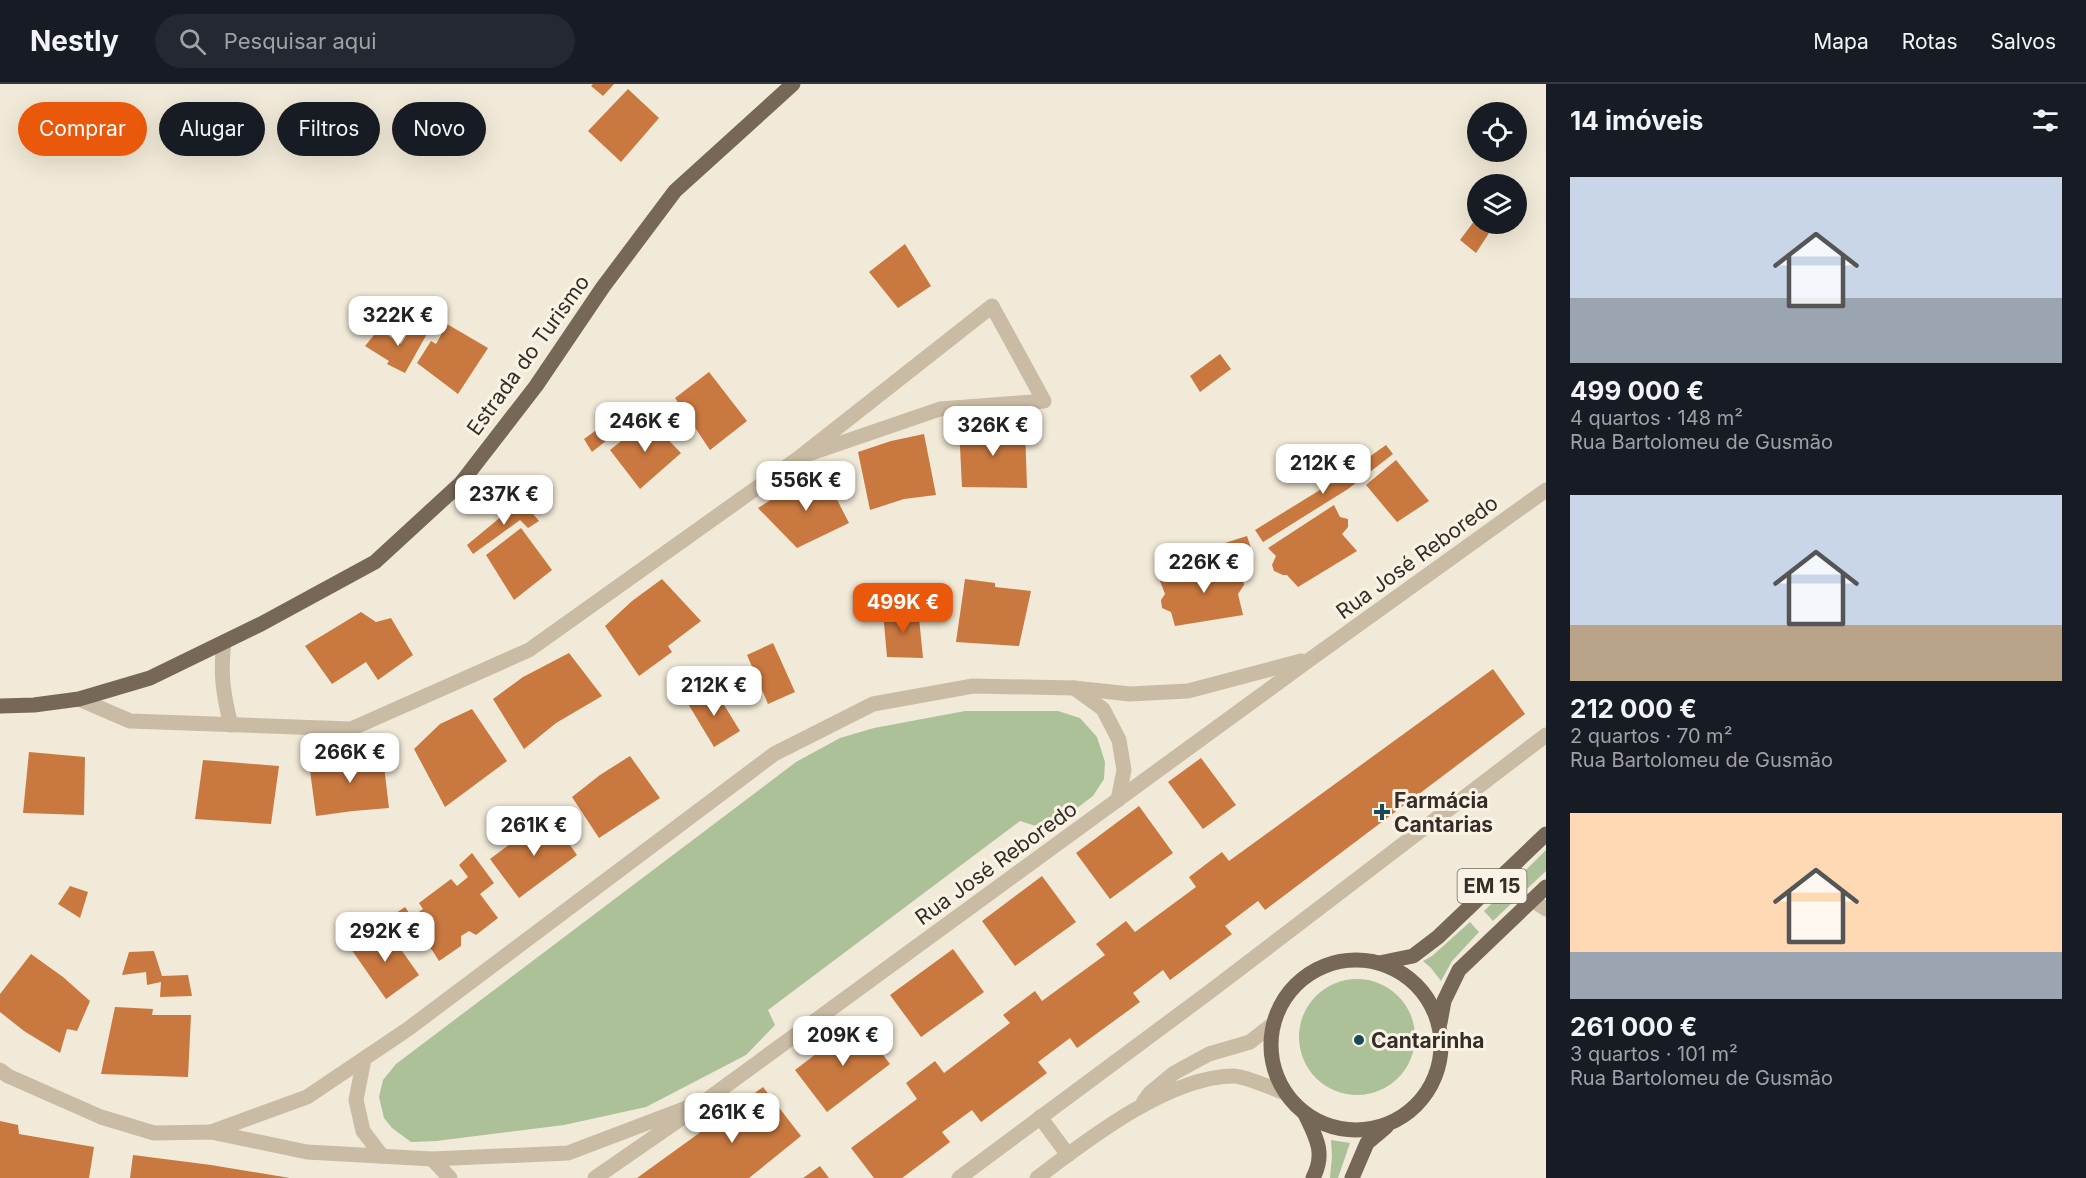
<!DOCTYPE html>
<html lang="pt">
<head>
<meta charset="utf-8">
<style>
  :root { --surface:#171b24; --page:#242831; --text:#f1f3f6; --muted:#9ea1a6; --line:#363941; --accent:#ea580c }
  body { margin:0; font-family:Inter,sans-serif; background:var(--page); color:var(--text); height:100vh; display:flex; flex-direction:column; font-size:22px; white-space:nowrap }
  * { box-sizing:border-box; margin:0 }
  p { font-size:20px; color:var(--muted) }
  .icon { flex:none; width:33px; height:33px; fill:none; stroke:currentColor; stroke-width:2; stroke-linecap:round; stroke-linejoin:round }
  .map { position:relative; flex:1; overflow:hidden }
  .side { display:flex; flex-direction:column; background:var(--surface); width:540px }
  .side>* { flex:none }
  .top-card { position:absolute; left:18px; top:18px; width:570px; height:54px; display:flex; gap:12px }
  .controls { position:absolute; left:1467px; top:18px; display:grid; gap:12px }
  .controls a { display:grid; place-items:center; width:60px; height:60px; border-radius:50%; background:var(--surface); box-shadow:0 6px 24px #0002; font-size:30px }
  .price { position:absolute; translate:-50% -51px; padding:0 14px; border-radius:12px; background:#fff; color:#222; font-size:20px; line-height:39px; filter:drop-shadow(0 2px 3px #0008) }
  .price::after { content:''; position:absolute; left:50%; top:36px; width:18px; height:14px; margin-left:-9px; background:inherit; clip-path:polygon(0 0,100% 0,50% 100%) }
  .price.on { background:var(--accent); color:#fff }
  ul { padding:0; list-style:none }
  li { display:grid; align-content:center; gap:12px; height:318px; padding:0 24px }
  li span { display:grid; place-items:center; height:186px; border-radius:0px; color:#555 }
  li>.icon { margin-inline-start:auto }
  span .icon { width:108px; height:108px; fill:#fffc; stroke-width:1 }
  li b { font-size:26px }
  h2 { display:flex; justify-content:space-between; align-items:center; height:72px; padding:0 24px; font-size:26px }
  .tag { padding:0 21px; border-radius:27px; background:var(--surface); box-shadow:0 6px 24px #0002; font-size:21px; line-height:54px }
  .tag.on { background:var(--accent); color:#fff }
  header { display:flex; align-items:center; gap:36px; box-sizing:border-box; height:84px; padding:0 30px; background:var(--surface); border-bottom:2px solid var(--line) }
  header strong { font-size:28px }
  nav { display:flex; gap:33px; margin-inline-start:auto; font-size:21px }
  .search { width:420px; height:54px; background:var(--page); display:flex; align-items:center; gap:15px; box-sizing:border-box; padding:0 21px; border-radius:33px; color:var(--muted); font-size:22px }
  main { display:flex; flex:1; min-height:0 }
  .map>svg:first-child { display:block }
  .green { fill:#acc198 }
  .building { fill:#c9783f }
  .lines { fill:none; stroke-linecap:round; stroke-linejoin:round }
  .minor { stroke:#cabca4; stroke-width:15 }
  .tertiary { stroke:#cabca4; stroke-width:15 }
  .primary { stroke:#776757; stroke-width:15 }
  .poi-dot { fill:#1b4957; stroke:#f9f3e5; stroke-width:2 }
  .labels { text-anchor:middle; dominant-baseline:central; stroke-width:6; stroke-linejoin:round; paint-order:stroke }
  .shield { fill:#f9f3e5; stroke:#70685f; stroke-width:1.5 }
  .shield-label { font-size:20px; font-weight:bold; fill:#352d26 }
  .street-label { font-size:21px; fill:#352d26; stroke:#f9f3e5 }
  .poi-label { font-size:21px; font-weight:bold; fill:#352d26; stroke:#f9f3e5; text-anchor:start }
</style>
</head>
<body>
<header>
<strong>Nestly</strong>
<div class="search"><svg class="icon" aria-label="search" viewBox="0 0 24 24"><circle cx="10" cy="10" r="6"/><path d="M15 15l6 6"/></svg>Pesquisar aqui</div>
<nav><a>Mapa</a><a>Rotas</a><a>Salvos</a></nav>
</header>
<main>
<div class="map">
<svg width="1546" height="1094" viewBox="0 0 1546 1094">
  <rect width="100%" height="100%" fill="#f2ead8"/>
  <g class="green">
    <polygon points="965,627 1058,627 1080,634 1097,653 1105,678 1104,695 1093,712 1048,746 1020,737 768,926 775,941 746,971 646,1023 564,1041 436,1057 411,1058 392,1044 384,1034 379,1013 383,996 396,980 796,678 840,654 874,644"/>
    <polygon points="1546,766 1546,787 1493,837 1484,827"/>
    <polygon points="1470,838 1479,848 1452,877 1441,897 1431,884 1423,877 1432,872"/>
    <circle cx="1357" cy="953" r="58"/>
    <polygon points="1331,1056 1350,1059 1338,1094 1330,1094 1332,1072"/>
  </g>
  <g class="building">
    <polygon points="593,0 614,0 603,12 591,2"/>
    <polygon points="628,5 659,34 621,78 588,47"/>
    <polygon points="1478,132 1478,140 1495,140 1476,169 1460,156"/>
    <polygon points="905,160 931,202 898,224 869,188"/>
    <polygon points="415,238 428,248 405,289 387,280 389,277 365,262 379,245 401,260"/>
    <polygon points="447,240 488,264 458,310 417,279 431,257 436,260"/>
    <polygon points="1220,270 1231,285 1200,308 1190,292"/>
    <polygon points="709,288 747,337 710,366 675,314"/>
    <polygon points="618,330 626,341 592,368 584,355"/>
    <polygon points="648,335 681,369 640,405 610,366"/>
    <polygon points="991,342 1025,342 1027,404 962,403 959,343"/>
    <polygon points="924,350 936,411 904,415 870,426 858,368 891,357"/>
    <polygon points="1386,361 1393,370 1348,405 1263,458 1255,446 1341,393"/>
    <polygon points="1396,376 1429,417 1397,438 1366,401"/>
    <polygon points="824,390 849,439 797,464 758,424 799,398 802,402"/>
    <polygon points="521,416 539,437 528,444 520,436 473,470 467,461"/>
    <polygon points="1334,421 1340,433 1348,435 1348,443 1342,450 1357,467 1298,503 1287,491 1283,491 1274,487 1272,481 1276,472 1268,464"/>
    <polygon points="521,444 552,486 514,516 486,471"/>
    <polygon points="1247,452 1252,467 1163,490 1162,479"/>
    <polygon points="1235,475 1238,490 1243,492 1244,501 1238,510 1243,531 1175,542 1171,528 1162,524 1161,516 1165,510 1160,497"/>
    <polygon points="662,495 701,537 668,562 672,568 639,592 605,542 632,517"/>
    <polygon points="965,495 995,499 995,503 1031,507 1019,562 956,558"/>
    <polygon points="918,524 923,574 887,573 883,528"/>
    <polygon points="361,528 376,538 391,534 413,571 378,596 366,578 332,600 305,562"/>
    <polygon points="773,559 795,608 768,620 747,571"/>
    <polygon points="569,569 602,612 556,639 524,665 493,615 523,593"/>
    <polygon points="1493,585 1525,630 1265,826 1258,817 1225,842 1232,850 1170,896 1163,886 1133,909 1140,918 1077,964 1070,954 1038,978 1047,989 981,1038 972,1026 942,1048 950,1058 902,1094 874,1094 851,1064 917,1015 906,999 935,977 944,989 1010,939 1003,931 1035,907 1042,917 1105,871 1096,860 1126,837 1135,848 1196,803 1189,793 1222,768 1229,777"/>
    <polygon points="713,603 740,647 714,663 687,618"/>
    <polygon points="472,625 507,677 445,723 414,665 440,640"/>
    <polygon points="382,665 389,724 353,727 316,732 309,679 346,674"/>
    <polygon points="29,668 85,673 84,731 23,729"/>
    <polygon points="630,672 660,714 599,754 572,713 600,691"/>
    <polygon points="1201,674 1236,721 1203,745 1168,698"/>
    <polygon points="203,676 279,682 271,740 195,735"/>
    <polygon points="1139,722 1173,769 1110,815 1076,769"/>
    <polygon points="549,731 577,771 519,814 490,775"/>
    <polygon points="472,769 494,799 480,810 498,834 476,851 469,847 461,852 461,862 439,877 423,852 410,860 390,833 405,823 412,833 423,825 419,819 451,795 457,802 468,793 459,781"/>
    <polygon points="1042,792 1076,838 1015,882 982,837"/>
    <polygon points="70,802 88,808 80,834 58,820"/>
    <polygon points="385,843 419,891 386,915 351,865"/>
    <polygon points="953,865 984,908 921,953 890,911"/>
    <polygon points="154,867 162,892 188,891 192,912 160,913 161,898 147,901 146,888 122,891 129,868"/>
    <polygon points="31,870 63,893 90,917 77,947 67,945 60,969 24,947 0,928 0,910"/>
    <polygon points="115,923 153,925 152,931 191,931 188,993 101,990"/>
    <polygon points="858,938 890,980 827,1028 795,986"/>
    <polygon points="763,1003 801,1052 749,1094 637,1094"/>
    <polygon points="0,1037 18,1041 19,1050 94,1063 89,1094 0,1094"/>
    <polygon points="133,1071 211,1081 290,1094 130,1094"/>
    <polygon points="820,1082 829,1094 803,1094"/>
  </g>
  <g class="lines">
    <g class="minor">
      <path d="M224 558C220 589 223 610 231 641"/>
      <polyline points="1074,604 1103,625 1119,656 1124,686 1118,716"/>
      <polyline points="79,615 130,637 351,645 529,566 800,373 940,325 1044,317 992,222 800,373"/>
      <polyline points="1532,816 1546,825"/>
      <polyline points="364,975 356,1016 363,1047 382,1072"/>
      <polyline points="0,986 8,992 101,1033 154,1049 211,1048 307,1068 432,1075 568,1069 705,1017 1312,574 1546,406"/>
      <polyline points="1040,1033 1068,1071"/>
      <polyline points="211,1048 307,1013 408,945 774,670 873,620 973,602 1074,604 1130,610 1188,607 1301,577"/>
      <polyline points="432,1075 450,1094"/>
      <polyline points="595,1094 686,1031"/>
      <polyline points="959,1094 1212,906 1546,651"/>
    </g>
    <g class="tertiary">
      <polyline points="1144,1017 1150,1009 1174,989 1209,970 1250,958 1273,940"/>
      <path d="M1037 1094C1087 1056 1169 992 1234 992 1245 992 1273 1005 1286 1009"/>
    </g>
    <g class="primary">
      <polyline points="0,622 34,621 79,615 150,594 261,540 375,478 461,399 536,302 603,203 675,107 793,0"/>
      <circle cx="1356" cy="961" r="85"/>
      <polyline points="1379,879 1413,872 1438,853 1546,750"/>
      <polyline points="1440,939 1444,917 1459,886 1546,803"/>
      <path d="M1305 1030C1316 1053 1326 1069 1313 1094"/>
      <polyline points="1352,1094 1367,1059 1386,1043"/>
    </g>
  </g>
  <g class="poi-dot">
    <path d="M1379 719h6v6h6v6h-6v6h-6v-6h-6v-6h6z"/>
    <circle cx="1359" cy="956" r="6"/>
  </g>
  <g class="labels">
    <rect class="shield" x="1457.5" y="785" width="69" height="34" rx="4.5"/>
    <g class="shield-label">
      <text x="1492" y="802">EM 15</text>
    </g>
    <g class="street-label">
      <text transform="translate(528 271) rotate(-54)">Estrada do Turismo</text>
      <text transform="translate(1417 473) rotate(-36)">Rua José Reboredo</text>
      <text transform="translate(996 779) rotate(-36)">Rua José Reboredo</text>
    </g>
    <g class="poi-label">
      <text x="1394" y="716">Farmácia<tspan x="1394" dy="24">Cantarias</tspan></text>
      <text x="1371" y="956">Cantarinha</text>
    </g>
  </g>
</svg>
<div class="controls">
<a><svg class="icon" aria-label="locate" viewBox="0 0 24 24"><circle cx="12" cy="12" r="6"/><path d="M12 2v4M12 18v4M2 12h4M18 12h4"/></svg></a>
<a><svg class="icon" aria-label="layers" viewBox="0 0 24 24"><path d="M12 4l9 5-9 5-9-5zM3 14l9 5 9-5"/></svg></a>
</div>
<b class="price" style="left:398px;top:263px">322K €</b>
<b class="price" style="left:645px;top:369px">246K €</b>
<b class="price" style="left:993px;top:373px">326K €</b>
<b class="price" style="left:1323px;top:411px">212K €</b>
<b class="price" style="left:806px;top:428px">556K €</b>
<b class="price" style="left:504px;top:442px">237K €</b>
<b class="price" style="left:1204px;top:510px">226K €</b>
<b class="price on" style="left:903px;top:550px">499K €</b>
<b class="price" style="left:714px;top:633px">212K €</b>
<b class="price" style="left:350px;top:700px">266K €</b>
<b class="price" style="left:534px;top:773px">261K €</b>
<b class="price" style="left:385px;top:879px">292K €</b>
<b class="price" style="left:843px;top:983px">209K €</b>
<b class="price" style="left:732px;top:1060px">261K €</b>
<div class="top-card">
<a class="tag on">Comprar</a>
<a class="tag">Alugar</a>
<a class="tag">Filtros</a>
<a class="tag">Novo</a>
</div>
</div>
<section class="side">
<h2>14 imóveis<svg class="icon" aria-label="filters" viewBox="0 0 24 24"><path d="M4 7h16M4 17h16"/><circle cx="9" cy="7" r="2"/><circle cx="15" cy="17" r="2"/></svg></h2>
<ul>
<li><span style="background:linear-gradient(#c9d6e8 65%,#9aa5b1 0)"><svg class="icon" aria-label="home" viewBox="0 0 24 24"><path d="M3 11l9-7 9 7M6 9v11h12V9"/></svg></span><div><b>499 000 €</b><p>4 quartos · 148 m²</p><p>Rua Bartolomeu de Gusmão</p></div></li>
<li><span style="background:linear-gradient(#c9d6e8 70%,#b9a48a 0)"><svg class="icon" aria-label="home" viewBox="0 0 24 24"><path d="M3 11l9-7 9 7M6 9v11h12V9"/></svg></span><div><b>212 000 €</b><p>2 quartos · 70 m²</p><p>Rua Bartolomeu de Gusmão</p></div></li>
<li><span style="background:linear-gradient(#ffd9b3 75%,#9aa5b1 0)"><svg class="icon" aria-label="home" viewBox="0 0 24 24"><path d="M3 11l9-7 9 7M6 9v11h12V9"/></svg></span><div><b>261 000 €</b><p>3 quartos · 101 m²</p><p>Rua Bartolomeu de Gusmão</p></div></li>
</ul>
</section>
</main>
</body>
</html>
